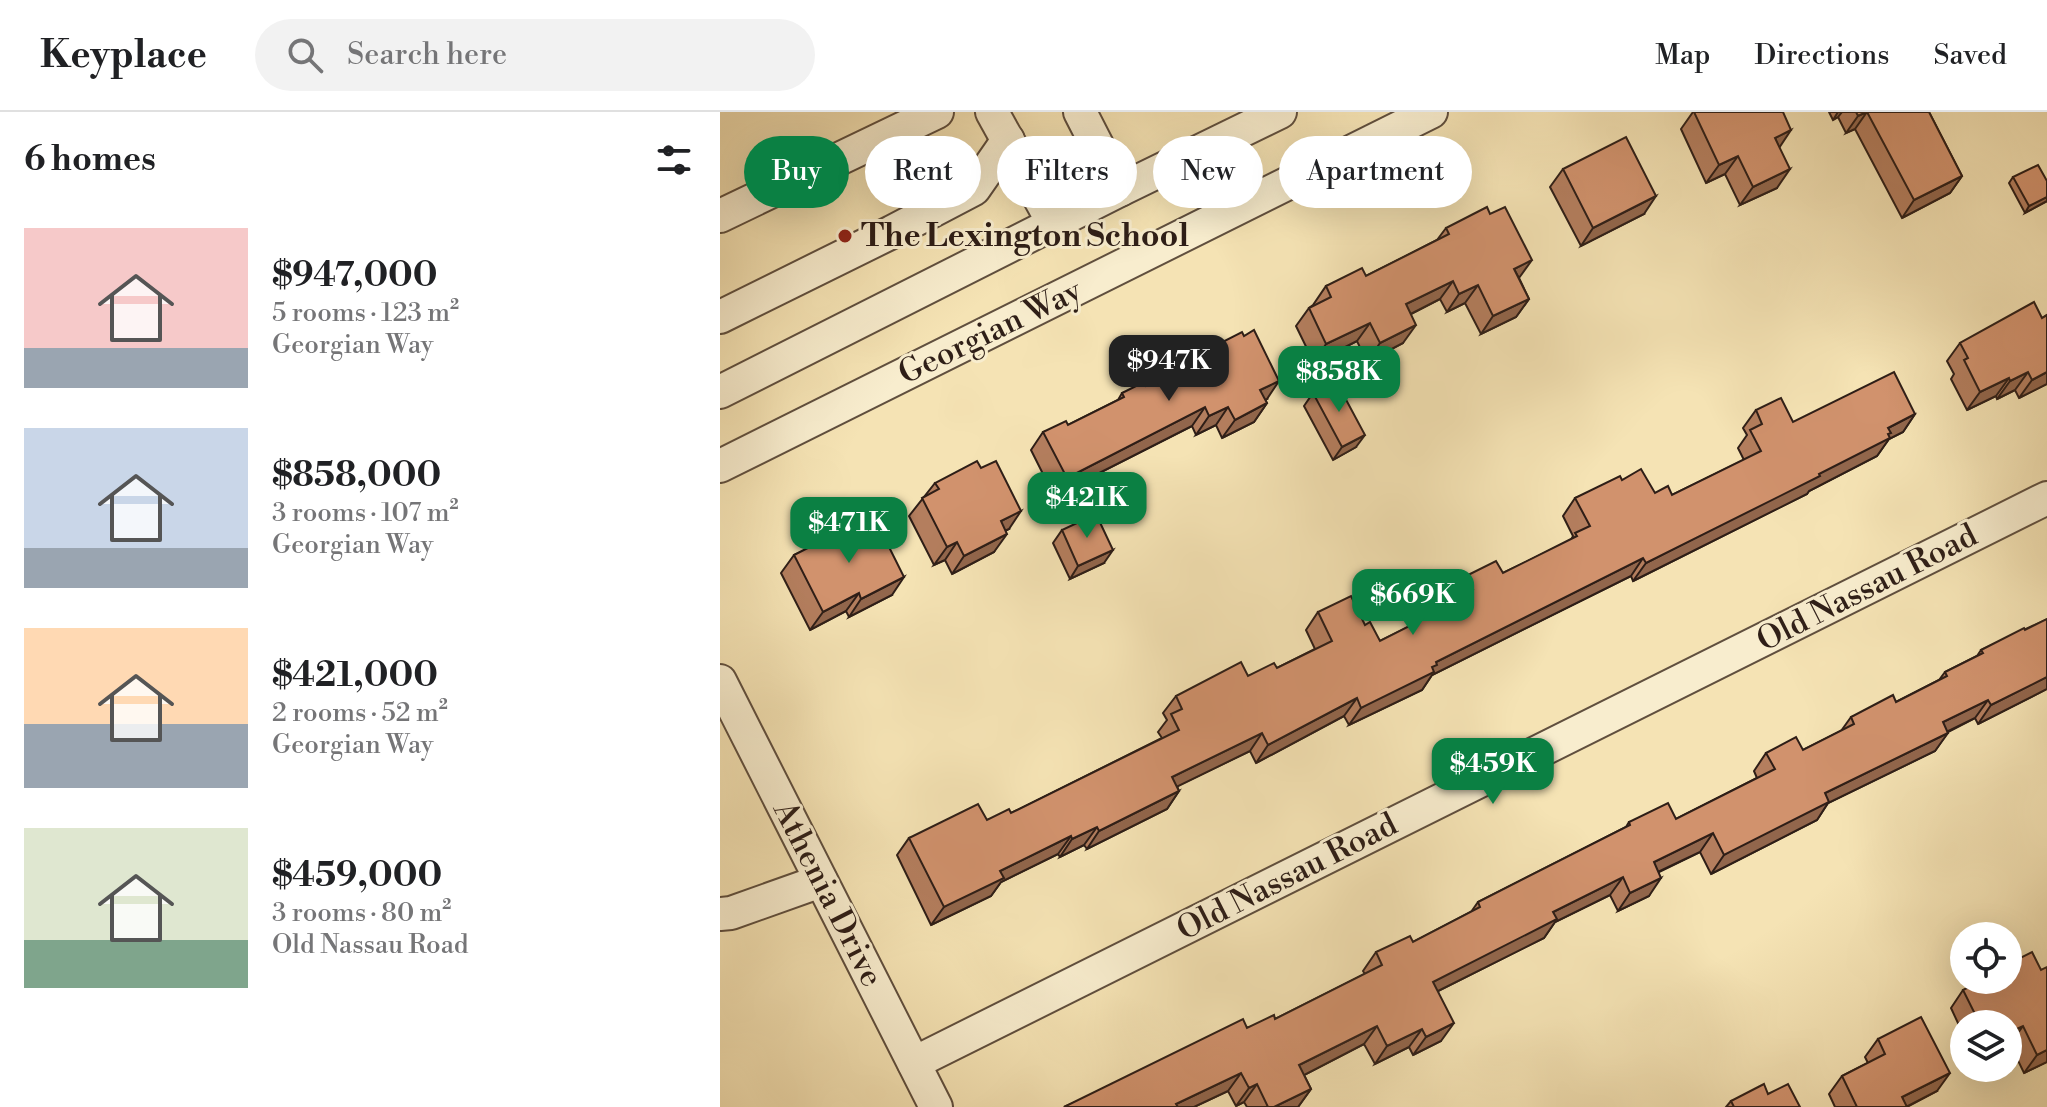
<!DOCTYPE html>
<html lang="en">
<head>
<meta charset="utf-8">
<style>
  :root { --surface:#fff; --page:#f2f2f2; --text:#202124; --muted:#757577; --line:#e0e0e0; --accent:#0b8043 }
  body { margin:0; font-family:"Libre Bodoni",serif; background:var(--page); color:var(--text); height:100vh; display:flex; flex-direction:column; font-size:30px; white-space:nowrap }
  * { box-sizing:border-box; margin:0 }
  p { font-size:26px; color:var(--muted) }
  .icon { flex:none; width:44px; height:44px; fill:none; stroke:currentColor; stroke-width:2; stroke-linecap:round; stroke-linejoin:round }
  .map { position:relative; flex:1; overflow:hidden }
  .side { display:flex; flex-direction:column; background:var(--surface); width:720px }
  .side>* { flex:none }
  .hud { position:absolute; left:24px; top:24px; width:760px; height:72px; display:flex; gap:16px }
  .fabs { position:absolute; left:1230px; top:810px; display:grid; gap:16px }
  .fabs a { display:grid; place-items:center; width:72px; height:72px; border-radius:50%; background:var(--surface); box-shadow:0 8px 32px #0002; font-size:40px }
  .price { position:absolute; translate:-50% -68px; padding:0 18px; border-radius:16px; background:var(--accent); color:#fff; font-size:26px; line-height:52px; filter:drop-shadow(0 2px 4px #0008) }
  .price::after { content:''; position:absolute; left:50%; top:48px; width:24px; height:18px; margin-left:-12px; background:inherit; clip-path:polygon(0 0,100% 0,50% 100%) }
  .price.active { background:#222; color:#fff }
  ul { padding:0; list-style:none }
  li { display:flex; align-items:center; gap:24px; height:200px; padding:0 24px }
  li span { display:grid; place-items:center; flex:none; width:224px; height:160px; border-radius:0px; color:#555 }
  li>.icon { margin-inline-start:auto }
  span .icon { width:96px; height:96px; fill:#fffc; stroke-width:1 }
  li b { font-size:34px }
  h2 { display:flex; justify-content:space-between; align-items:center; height:96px; padding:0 24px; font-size:34px }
  .pill { padding:0 28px; border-radius:36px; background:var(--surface); box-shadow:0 8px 32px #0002; font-size:28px; line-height:72px }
  .pill.active { background:var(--accent); color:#fff }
  header { display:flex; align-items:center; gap:48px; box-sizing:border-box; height:112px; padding:0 40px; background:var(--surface); border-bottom:2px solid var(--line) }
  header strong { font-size:38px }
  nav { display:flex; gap:44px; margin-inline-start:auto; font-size:28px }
  .search { width:560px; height:72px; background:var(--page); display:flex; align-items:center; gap:20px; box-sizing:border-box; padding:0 28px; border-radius:44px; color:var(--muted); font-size:30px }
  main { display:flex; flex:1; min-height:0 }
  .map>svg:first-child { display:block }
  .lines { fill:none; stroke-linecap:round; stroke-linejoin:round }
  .minor-casing { stroke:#604f3e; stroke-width:36 }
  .minor { stroke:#f8edce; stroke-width:32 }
  .wall { fill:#b47e5e; stroke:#2e1e17; stroke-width:2 }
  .shaded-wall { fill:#92664c; stroke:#2e1e17; stroke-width:2 }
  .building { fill:#d1926d; stroke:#2e1e17; stroke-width:2 }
  .poi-dot { fill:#8f2418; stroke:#f8edce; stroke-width:3 }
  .labels { text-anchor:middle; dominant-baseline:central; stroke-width:6; stroke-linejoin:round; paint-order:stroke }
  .poi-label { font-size:32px; font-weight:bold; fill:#2e1e17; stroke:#f8edce; text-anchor:start }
  .street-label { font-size:32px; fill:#2e1e17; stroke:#f8edce }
</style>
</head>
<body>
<header>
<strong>Keyplace</strong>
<div class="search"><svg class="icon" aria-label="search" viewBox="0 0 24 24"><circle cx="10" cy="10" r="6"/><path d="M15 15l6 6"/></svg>Search here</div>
<nav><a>Map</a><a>Directions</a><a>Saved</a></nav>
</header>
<main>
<section class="side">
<h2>6 homes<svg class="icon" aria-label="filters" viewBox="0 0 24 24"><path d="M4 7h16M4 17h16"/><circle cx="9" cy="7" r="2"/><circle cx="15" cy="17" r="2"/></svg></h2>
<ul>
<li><span style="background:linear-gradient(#f6c9c9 75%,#9aa5b1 0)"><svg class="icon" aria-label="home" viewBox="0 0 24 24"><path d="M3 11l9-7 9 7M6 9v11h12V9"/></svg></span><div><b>$947,000</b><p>5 rooms · 123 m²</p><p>Georgian Way</p></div></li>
<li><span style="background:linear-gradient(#c9d6e8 75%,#9aa5b1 0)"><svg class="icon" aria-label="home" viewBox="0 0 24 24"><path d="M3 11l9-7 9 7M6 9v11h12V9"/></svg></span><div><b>$858,000</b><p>3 rooms · 107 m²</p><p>Georgian Way</p></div></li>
<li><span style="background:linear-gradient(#ffd9b3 60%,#9aa5b1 0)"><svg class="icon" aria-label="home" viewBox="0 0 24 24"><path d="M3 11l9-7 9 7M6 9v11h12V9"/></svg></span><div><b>$421,000</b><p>2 rooms · 52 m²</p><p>Georgian Way</p></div></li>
<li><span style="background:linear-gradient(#dfe7d0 70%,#7fa58c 0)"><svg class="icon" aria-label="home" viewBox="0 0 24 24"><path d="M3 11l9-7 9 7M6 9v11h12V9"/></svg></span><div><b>$459,000</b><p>3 rooms · 80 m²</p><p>Old Nassau Road</p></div></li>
</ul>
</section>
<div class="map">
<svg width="1327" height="995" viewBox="0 0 1327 995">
  <rect width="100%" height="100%" fill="#f5e3b4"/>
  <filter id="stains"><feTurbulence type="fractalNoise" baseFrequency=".0025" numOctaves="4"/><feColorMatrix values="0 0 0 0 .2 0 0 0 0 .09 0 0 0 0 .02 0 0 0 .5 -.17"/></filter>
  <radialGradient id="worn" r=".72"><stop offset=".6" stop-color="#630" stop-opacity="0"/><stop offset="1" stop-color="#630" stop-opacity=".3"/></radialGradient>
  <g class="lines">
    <defs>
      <g id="minor">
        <polyline points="272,0 334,112"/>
        <polyline points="360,0 400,78"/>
        <polyline points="0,104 217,0"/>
        <polyline points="0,205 172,120 254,77 288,28"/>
        <polyline points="0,280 400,78 560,0"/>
        <polyline points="0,354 711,0"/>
        <polyline points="0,569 216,995"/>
        <polyline points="0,802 11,801 101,769"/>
        <polyline points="194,951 1327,386"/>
      </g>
    </defs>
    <use href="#minor" class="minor-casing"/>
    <use href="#minor" class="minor"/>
  </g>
  <g class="wall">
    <polygon points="973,0 1063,0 1059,35 1057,76 1020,93 1005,62 986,71 961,17"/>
    <polygon points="1109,0 1209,0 1242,64 1230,81 1182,106 1135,17 1126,21 1118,5 1113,8"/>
    <polygon points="843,57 924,102 861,134 830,75"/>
    <polygon points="1293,65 1327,69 1327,89 1305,101 1289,71"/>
    <polygon points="726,116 799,166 809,187 796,205 761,222 745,191 727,200 720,187 691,202 683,231 647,250 637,229 594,251 576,214 589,196 593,193 606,174 646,164 717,128"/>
    <polygon points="1327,203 1327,272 1299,286 1295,278 1277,287 1276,284 1247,298 1231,267 1234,262 1227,249 1240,231 1322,206"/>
    <polygon points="475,244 547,287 545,288 547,291 534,310 502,326 496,313 476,323 472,314 334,384 311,338 323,320 348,313 398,288 402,281 426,274 468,253"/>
    <polygon points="593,281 636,335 613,348 584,294"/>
    <polygon points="1036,298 1073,310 1195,302 1183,320 1169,327 1157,344 1089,379 1087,382 913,469 911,464 712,563 702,578 629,613 624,604 536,651 530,639 457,674 459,679 447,697 367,737 364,733 340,745 338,742 281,770 271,784 211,813 177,743 189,726 267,708 291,701 442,626 438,620 447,608 443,601 456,584 557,556 595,537 586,518 598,500 645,513 660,529 717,501 723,492 736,485 734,481 746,464 783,461 851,428 853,424 843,404 855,386 902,368 935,381 952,383 1024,348 1018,336 1027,323 1023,316"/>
    <polygon points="215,371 289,417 285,419 274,440 232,462 225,448 214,453 189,404"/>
    <polygon points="342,418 384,451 350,467 333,431"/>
    <polygon points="118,423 172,483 129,505 126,499 90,518 61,461 74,443"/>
    <polygon points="1327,507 1327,577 1258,612 1255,606 1228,620 1215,639 1108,691 1097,708 991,762 980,740 939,760 929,784 898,799 890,783 835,810 824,826 718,879 721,929 693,943 689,935 655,952 644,932 584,963 591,977 578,995 527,995 524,990 516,994 508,979 474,995 344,995 527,916 555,907 645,862 643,859 656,840 693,830 751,800 758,790 906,715 909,710 956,707 1037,666 1034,659 1046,641 1083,638 1121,619 1131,605 1176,590 1219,568 1225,560 1257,544 1261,538"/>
    <polygon points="1321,858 1327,950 1304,961 1290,932 1288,912 1244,912 1244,924 1231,896 1243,878"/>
    <polygon points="1158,927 1217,979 1187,995 1115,995 1109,982 1122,964 1148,951 1145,945"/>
    <polygon points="1048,982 1080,995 1006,995 1011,989"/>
  </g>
  <g class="shaded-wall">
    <polygon points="1118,0 1122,0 1118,5 1113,8"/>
    <polygon points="1147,0 1135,17 1126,21 1138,4"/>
    <polygon points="1071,18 1059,36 1055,26"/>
    <polygon points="1018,44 1005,62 986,71 999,53"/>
    <polygon points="1070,57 1057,76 1020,93 1033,75"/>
    <polygon points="1242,64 1230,81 1182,106 1194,88"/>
    <polygon points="936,84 924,102 861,134 873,116"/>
    <polygon points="1327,85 1327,89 1305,101 1309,94"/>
    <polygon points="812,148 799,166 794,157"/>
    <polygon points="733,169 720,187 673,211 686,192"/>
    <polygon points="758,173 745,191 727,200 739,182"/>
    <polygon points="809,187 796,205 761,222 773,204"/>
    <polygon points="650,211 637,229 594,251 606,232"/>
    <polygon points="696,213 683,231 647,250 660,231"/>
    <polygon points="1308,260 1295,278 1277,287 1290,269"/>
    <polygon points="1327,260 1327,272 1299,286 1312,268"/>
    <polygon points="1289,266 1276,284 1247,298 1260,280"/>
    <polygon points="559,269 547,287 528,296 540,278"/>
    <polygon points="547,291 534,310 502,326 515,308"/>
    <polygon points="485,295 472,314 334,384 347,366"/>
    <polygon points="508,295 496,313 476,323 489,304"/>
    <polygon points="1195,302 1183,320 1169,327 1157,344 1089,379 1087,382 913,469 926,451 1099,362 1168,316"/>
    <polygon points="645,323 636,335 613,348 622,335"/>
    <polygon points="301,399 289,417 268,427 281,409"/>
    <polygon points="287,422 274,440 232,462 244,444"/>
    <polygon points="237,430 225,448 214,453 227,435"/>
    <polygon points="393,438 384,451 350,467 358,454"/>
    <polygon points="923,446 911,464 712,563 702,578 629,613 641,596 716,550"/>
    <polygon points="184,465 172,483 129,505 141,487"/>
    <polygon points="139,481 126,499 90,518 103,500"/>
    <polygon points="1327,565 1327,577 1258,612 1271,593"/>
    <polygon points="637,586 624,604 536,651 548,633"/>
    <polygon points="1268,588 1255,606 1210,628 1223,610"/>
    <polygon points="542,621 530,639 440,683 452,665"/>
    <polygon points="1228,621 1215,639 1108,691 1097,708 991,762 1004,743 1105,681"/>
    <polygon points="459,679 447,697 367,737 379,719"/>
    <polygon points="377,715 364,733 340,745 352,727"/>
    <polygon points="993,721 980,740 921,768 934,750"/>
    <polygon points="351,724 338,742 281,770 271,784 211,813 224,795 280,759"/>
    <polygon points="903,765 890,783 835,810 824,826 700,888 713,870 833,800"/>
    <polygon points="941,766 929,784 898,799 910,781"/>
    <polygon points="734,911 721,929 693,943 706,925"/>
    <polygon points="657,914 644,932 567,972 579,953"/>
    <polygon points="1303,914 1290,932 1288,933 1288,921"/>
    <polygon points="702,917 689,935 655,952 667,934"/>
    <polygon points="1327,938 1327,950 1304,961 1317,943"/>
    <polygon points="521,961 508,979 474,995 454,995 456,992"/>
    <polygon points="1230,961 1217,979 1186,995 1182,985"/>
    <polygon points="537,972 524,990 516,994 529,976"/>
    <polygon points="591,977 578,995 554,995"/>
  </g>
  <g class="building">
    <polygon points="974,0 1063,0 1071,18 1055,26 1070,57 1033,75 1018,44 999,53"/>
    <polygon points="1136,0 1146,0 1138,4"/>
    <polygon points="1147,0 1209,0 1242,64 1194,88"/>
    <polygon points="906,25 936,84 873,116 843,57"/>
    <polygon points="1318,53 1327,69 1327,85 1309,94 1293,65"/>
    <polygon points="767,95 770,102 785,95 812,148 794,157 809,187 773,204 758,173 739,182 733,169 686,192 696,213 660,231 650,211 606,232 589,196 611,185 606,174 642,156 646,164 729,122 726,116"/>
    <polygon points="1314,190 1322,206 1327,203 1327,260 1312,268 1308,260 1290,269 1289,266 1260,280 1244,248 1248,246 1240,231"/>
    <polygon points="534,218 559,269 540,278 547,291 515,308 508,295 489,304 485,295 347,366 323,320 346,309 348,313 404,285 402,281 424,270 426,274 477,249 475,244 522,220 524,224"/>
    <polygon points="1174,260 1195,302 1168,316 1171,321 1168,322 1170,326 1099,362 1100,364 926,451 923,446 716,550 717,553 712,555 714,560 641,596 637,586 548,633 542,621 452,665 459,679 379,719 377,715 352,727 351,724 280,759 284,766 224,795 189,726 258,692 267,708 289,697 291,701 459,618 451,602 462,597 456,584 521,550 528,564 554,551 557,556 612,529 598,500 631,484 645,513 650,510 660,529 725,496 723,492 753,477 746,464 776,449 783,461 857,424 855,421 870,414 855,386 900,364 902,368 921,357 935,381 948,374 952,383 1041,339 1030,318 1042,312 1036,298 1061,286 1073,310"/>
    <polygon points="616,269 645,323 622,335 593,281"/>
    <polygon points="257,349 261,356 276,349 301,399 281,409 287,422 244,444 237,430 227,435 202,386 219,377 215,371"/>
    <polygon points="376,402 393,438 358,454 342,418"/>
    <polygon points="155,407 184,465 141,487 139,481 103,500 74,443 117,421 118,423 133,415 134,418"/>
    <polygon points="1327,507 1327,565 1271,593 1268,588 1223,610 1228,621 1105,681 1109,690 1004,743 993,721 934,750 941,766 910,781 903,765 833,800 837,807 713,870 734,911 706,925 702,917 667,934 657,914 579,953 591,977 554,995 548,995 537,972 529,976 521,961 456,992 458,995 344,995 523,907 527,916 554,903 555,907 662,853 656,840 690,824 693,830 760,795 758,790 910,713 909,710 948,691 956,707 1055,657 1046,641 1076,625 1083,638 1134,612 1131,605 1173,583 1176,590 1227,564 1225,560 1263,541 1261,538 1304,516 1305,518"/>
    <polygon points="1312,840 1321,858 1327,855 1327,938 1317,943 1303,914 1288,921 1288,912 1260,912 1243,878 1263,868 1288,868 1288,852"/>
    <polygon points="1201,905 1230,961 1182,985 1187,995 1137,995 1122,964 1165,942 1158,927"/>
    <polygon points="1044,972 1048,982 1068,972 1080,995 1014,995 1011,989"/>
  </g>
  <circle class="poi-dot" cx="125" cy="124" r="8"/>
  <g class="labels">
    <g class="poi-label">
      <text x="141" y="124">The Lexington School</text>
    </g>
    <g class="street-label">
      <text transform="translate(270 220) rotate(-26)">Georgian Way</text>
      <text transform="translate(1147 476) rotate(-27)">Old Nassau Road</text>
      <text transform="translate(567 765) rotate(-27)">Old Nassau Road</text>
      <text transform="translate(108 782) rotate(63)">Athenia Drive</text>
    </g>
  </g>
  <rect width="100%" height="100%" filter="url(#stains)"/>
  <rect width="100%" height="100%" fill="url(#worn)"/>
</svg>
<div class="fabs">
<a><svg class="icon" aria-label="locate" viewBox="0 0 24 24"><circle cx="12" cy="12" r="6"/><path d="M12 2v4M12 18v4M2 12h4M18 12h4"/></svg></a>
<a><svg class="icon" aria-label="layers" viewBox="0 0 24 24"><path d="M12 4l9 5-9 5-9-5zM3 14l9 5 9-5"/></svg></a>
</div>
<b class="price active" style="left:449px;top:291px">$947K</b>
<b class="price" style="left:619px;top:302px">$858K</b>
<b class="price" style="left:367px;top:428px">$421K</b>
<b class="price" style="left:129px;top:453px">$471K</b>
<b class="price" style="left:693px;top:525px">$669K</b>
<b class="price" style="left:773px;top:694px">$459K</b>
<div class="hud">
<a class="pill active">Buy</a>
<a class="pill">Rent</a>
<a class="pill">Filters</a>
<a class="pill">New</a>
<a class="pill">Apartment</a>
</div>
</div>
</main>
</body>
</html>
